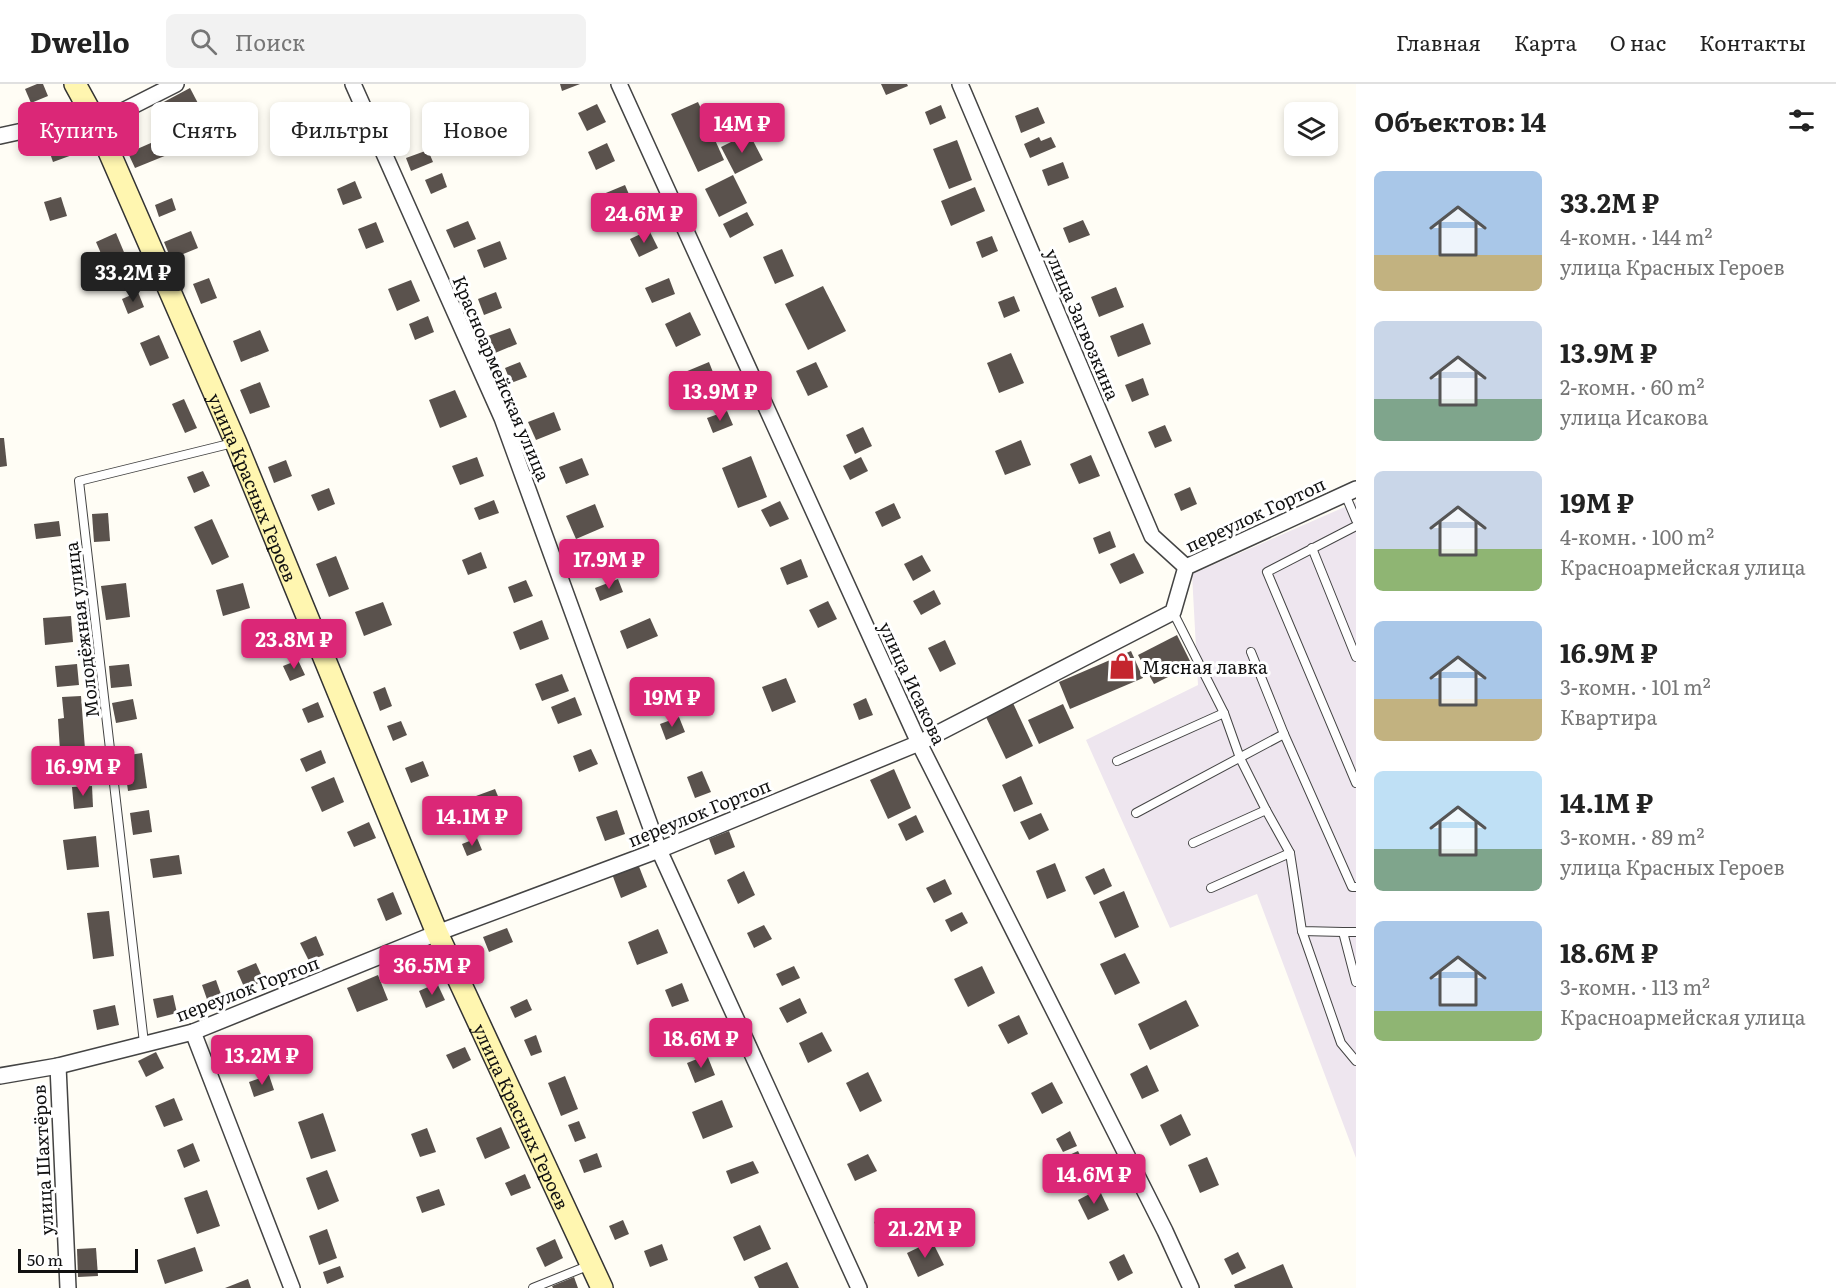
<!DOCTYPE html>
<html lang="ru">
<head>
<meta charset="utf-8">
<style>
  :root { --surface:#fff; --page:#f2f2f2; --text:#222; --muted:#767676; --line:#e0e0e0; --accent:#db2777 }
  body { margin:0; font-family:Literata,serif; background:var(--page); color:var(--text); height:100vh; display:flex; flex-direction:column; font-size:22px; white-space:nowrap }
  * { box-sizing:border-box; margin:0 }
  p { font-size:20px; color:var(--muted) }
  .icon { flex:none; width:33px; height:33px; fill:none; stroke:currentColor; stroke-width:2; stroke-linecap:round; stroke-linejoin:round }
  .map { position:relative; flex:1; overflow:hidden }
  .drawer { display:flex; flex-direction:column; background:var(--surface); width:480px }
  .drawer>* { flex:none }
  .banner { position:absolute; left:18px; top:18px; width:570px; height:54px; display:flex; gap:12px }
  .fabs { position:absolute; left:1284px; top:18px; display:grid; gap:12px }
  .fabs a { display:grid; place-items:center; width:54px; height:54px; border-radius:9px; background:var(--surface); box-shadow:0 3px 9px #0003; font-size:30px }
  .scale { position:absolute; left:18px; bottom:15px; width:120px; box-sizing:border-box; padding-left:6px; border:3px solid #111; border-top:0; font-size:16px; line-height:21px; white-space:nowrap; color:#111; -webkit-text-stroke:4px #fff; paint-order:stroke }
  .price { position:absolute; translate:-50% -51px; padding:0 14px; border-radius:6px; background:var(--accent); color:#fff; font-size:20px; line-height:39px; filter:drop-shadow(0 2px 3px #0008) }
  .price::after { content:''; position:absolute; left:50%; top:36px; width:18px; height:14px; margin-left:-9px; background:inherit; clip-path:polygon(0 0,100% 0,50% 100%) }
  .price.selected { background:#222; color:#fff }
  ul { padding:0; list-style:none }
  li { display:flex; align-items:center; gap:18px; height:150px; padding:0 18px }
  li span { display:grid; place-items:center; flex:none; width:168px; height:120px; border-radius:9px; color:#555 }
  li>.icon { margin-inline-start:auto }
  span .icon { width:72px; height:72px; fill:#fffc; stroke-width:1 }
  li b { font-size:26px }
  h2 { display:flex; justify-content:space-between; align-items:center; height:72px; padding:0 18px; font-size:26px }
  .chip { padding:0 21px; border-radius:9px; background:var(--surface); box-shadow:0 3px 9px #0003; font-size:21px; line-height:54px }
  .chip.selected { background:var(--accent); color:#fff }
  header { display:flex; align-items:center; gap:36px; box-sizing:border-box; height:84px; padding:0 30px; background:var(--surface); border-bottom:2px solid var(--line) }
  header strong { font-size:28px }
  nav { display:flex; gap:33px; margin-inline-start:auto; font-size:21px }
  .search { width:420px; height:54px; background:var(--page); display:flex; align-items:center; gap:15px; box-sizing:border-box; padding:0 21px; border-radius:9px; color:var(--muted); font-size:22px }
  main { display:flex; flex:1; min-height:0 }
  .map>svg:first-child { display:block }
  .industrial { fill:#eee6ef }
  .building { fill:#5a524d }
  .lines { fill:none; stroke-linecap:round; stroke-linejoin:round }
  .service-casing { stroke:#444; stroke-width:10 }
  .minor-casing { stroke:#444; stroke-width:18 }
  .secondary-casing { stroke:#333; stroke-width:24 }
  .service { stroke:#fff; stroke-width:8 }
  .minor { stroke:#fff; stroke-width:15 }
  .secondary { stroke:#fff6b0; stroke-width:21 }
  .labels { text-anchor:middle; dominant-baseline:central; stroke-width:6; stroke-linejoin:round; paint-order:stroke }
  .street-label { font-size:18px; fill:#111; stroke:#fff }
  .poi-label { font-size:18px; fill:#111; stroke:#fff; text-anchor:start }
</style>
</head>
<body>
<header>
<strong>Dwello</strong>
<div class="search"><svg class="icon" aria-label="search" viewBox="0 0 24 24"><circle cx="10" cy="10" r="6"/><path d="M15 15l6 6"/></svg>Поиск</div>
<nav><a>Главная</a><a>Карта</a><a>О нас</a><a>Контакты</a></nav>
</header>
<main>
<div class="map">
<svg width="1356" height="1204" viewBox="0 0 1356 1204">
  <rect width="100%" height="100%" fill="#fffdf5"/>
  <polygon class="industrial" points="1356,418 1356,1074 1257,810 1170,844 1086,656 1198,601 1192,490"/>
  <g class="building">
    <polygon points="37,0 43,0 48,12 31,19 25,5"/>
    <polygon points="560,0 580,0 562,7"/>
    <polygon points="881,0 907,0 908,2 886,11"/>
    <polygon points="190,4 212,46 182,61 160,20"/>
    <polygon points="395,18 400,30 386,36 381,24"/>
    <polygon points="698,18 724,76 698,88 671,30"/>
    <polygon points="597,20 606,38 587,47 578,29"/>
    <polygon points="941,21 946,34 930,41 925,28"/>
    <polygon points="1038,23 1045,39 1021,49 1015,32"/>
    <polygon points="332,45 338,62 320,69 313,52"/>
    <polygon points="749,49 763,76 735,90 721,63"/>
    <polygon points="69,51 75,70 53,78 46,58"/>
    <polygon points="1039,53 1041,57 1051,53 1056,63 1030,74 1024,60"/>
    <polygon points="160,55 167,71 135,84 128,69"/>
    <polygon points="957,56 972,96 949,105 933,65"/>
    <polygon points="607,59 615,77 596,86 588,68"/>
    <polygon points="428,66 433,78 411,87 406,74"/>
    <polygon points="1063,78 1069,94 1048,102 1042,86"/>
    <polygon points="442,89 447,103 431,110 425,96"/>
    <polygon points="733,91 747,119 719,133 705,105"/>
    <polygon points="355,97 362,114 343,121 337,105"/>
    <polygon points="625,101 631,115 607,125 601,111"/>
    <polygon points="975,103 985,127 951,142 941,117"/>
    <polygon points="61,113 67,132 50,137 44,118"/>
    <polygon points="172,114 176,126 159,133 155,121"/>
    <polygon points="747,128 754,141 730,154 723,140"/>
    <polygon points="1083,136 1090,151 1069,159 1063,144"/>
    <polygon points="468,137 476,155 454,164 446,146"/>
    <polygon points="376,138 384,158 366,165 358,145"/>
    <polygon points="649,146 658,164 639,173 630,155"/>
    <polygon points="191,147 198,164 171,175 164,158"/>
    <polygon points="116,149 126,173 106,181 96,158"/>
    <polygon points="992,152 998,167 982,174 976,158"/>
    <polygon points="500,157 507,175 484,184 477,166"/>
    <polygon points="782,165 794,192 775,200 763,173"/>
    <polygon points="209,194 217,214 201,220 193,200"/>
    <polygon points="669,194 675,210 652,219 645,204"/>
    <polygon points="411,196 420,217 397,227 388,205"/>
    <polygon points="823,202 846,247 808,266 785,220"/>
    <polygon points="1116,203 1124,223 1099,233 1091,213"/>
    <polygon points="138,208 144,223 128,230 122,215"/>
    <polygon points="496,208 502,224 484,231 478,215"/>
    <polygon points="1014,212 1020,227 1004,234 998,218"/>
    <polygon points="690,228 701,251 676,263 665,240"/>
    <polygon points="428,232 434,248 415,256 409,240"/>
    <polygon points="1143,239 1151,260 1118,273 1110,252"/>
    <polygon points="510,244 517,260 495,269 488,252"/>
    <polygon points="260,246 269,267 241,278 233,257"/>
    <polygon points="159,251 169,274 150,282 140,259"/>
    <polygon points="1011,269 1024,299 999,309 987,279"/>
    <polygon points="520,278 527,293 511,299 505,284"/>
    <polygon points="709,278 716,296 692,306 685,288"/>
    <polygon points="816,278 828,303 808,312 796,287"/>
    <polygon points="1143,294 1149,311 1132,318 1125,301"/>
    <polygon points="260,298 270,323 250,330 240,306"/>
    <polygon points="455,306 467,333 440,344 429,316"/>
    <polygon points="184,315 197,344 185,349 172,320"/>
    <polygon points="727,327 733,341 713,349 707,334"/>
    <polygon points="554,328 561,346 536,356 528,338"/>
    <polygon points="1165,341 1172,357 1155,364 1148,348"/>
    <polygon points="863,343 872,362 855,370 846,351"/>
    <polygon points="0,354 4,354 7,382 0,383"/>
    <polygon points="1021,356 1031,381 1005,391 995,367"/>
    <polygon points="1091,371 1100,392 1079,400 1070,380"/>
    <polygon points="751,372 767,413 738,424 722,384"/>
    <polygon points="477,373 484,392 460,401 452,382"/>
    <polygon points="861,373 868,387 850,396 843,382"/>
    <polygon points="582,374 589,391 566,400 559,383"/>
    <polygon points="286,376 292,392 274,399 268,383"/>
    <polygon points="203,387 210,402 194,409 187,393"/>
    <polygon points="1190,403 1197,420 1181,427 1174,410"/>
    <polygon points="329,404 335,420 318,427 311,411"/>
    <polygon points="494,416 499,429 479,436 474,424"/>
    <polygon points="780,417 789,435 770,443 761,426"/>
    <polygon points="894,419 901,434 882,443 875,428"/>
    <polygon points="595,420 604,443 576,455 566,432"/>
    <polygon points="108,429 110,457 94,458 92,430"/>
    <polygon points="212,435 229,473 212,481 194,443"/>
    <polygon points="59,437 61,452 36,455 34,440"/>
    <polygon points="1110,447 1116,463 1099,470 1093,454"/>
    <polygon points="600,467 606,481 589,488 584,473"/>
    <polygon points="481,468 487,484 468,491 462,476"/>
    <polygon points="1134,469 1144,489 1120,500 1110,480"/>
    <polygon points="922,471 931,487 913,497 904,480"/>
    <polygon points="336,472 349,505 329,513 316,480"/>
    <polygon points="801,475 808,493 787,501 780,484"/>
    <polygon points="618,495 623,508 600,517 595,504"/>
    <polygon points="526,496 533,512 514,519 508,503"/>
    <polygon points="126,499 130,533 106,536 101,502"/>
    <polygon points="243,499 250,524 223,532 216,506"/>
    <polygon points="934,506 941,520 921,531 913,517"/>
    <polygon points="828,517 837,535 818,544 809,526"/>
    <polygon points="383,518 392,541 364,552 355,528"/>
    <polygon points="71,532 73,558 45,561 43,534"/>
    <polygon points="650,534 658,552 627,565 620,547"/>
    <polygon points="542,536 549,555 520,566 513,548"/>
    <polygon points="287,540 293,553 280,559 275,546"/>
    <polygon points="1177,551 1192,581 1154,600 1138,571"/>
    <polygon points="945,556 956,580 940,588 928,564"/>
    <polygon points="1131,567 1143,594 1070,625 1059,598"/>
    <polygon points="298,576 305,591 290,597 283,582"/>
    <polygon points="77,580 79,601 57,603 55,582"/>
    <polygon points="129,580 132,602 111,604 109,582"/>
    <polygon points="562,590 569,607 542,617 535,600"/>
    <polygon points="786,594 796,618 772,628 762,603"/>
    <polygon points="660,596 667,614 647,622 640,604"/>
    <polygon points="385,603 392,622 380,627 373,608"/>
    <polygon points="81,612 85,665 60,667 58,635 64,634 62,613"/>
    <polygon points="575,613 582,631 558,640 551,623"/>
    <polygon points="866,614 873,631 859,636 853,620"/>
    <polygon points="133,615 137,635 116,639 112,619"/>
    <polygon points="318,618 324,633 308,639 302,625"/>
    <polygon points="1013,619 1033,662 1006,675 985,631"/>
    <polygon points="1063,620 1074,644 1039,660 1028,636"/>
    <polygon points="679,633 685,648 666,656 660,640"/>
    <polygon points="401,637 407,651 393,657 387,642"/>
    <polygon points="591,665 598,680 579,688 573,672"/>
    <polygon points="321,666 326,679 306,688 300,675"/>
    <polygon points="142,669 147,704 128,707 123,672"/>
    <polygon points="423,677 429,692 411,699 405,684"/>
    <polygon points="894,685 911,724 888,735 870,696"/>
    <polygon points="702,687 711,708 695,714 687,693"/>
    <polygon points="1021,692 1033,720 1014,728 1002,701"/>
    <polygon points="334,693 344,718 322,728 311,703"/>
    <polygon points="92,702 93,723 74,725 72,703"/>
    <polygon points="495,705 507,734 488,742 476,712"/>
    <polygon points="442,717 452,742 434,749 424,724"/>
    <polygon points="149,726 152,748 133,751 130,729"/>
    <polygon points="617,726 625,750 605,757 596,733"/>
    <polygon points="1041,729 1049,746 1029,756 1020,738"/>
    <polygon points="916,731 924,748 906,757 898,740"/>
    <polygon points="369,738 376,754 354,763 347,748"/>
    <polygon points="729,747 735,763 715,771 709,755"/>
    <polygon points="96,752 99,783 67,786 63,756"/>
    <polygon points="477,754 482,766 467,772 462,760"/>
    <polygon points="179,771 182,790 153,794 150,775"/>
    <polygon points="1055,779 1066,807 1047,815 1036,787"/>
    <polygon points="638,780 647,803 621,814 612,790"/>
    <polygon points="1104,784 1112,802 1094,811 1085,793"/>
    <polygon points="744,787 755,811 738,820 727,796"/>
    <polygon points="945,795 952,810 934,819 926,804"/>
    <polygon points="1124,807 1139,843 1115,854 1099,818"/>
    <polygon points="393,808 402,830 386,837 377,815"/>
    <polygon points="109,827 114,872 93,875 87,829"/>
    <polygon points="962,828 968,839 951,848 945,836"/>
    <polygon points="764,841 772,855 754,864 747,849"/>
    <polygon points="507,844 513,858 489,868 483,853"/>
    <polygon points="658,845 668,869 637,881 628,858"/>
    <polygon points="316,852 324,871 309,877 300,859"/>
    <polygon points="1125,869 1140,899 1115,911 1100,880"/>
    <polygon points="256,879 264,897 245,905 237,887"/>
    <polygon points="794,882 800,894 782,902 776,890"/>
    <polygon points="982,882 995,909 968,923 954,895"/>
    <polygon points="378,891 388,916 357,928 347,904"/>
    <polygon points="216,896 223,916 209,921 202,901"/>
    <polygon points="437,899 445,916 426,924 419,907"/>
    <polygon points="682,899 689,917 672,923 665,906"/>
    <polygon points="173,911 177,929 157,934 153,915"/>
    <polygon points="800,914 807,929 787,939 779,924"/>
    <polygon points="527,915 532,926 515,934 510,923"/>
    <polygon points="1186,916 1199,942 1150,966 1138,940"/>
    <polygon points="115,921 119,941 97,946 93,926"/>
    <polygon points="1019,931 1028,950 1008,960 998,941"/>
    <polygon points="822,948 832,967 808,979 799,959"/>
    <polygon points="536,951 542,968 531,972 524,956"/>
    <polygon points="261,960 269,982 246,990 238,968"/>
    <polygon points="465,963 471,976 453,985 446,971"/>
    <polygon points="156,968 164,984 146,993 138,977"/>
    <polygon points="707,971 715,991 695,999 687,979"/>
    <polygon points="1147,981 1159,1007 1142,1015 1130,990"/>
    <polygon points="868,988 882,1017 860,1028 846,999"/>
    <polygon points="269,991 274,1006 254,1013 249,998"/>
    <polygon points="565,992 578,1025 561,1032 548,999"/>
    <polygon points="1052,998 1063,1019 1042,1030 1031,1009"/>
    <polygon points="174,1014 183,1036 164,1043 155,1022"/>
    <polygon points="722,1016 733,1043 703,1055 692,1028"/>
    <polygon points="323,1029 336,1067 311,1075 298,1038"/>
    <polygon points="1181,1030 1191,1051 1170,1062 1160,1041"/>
    <polygon points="579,1037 586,1054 575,1058 568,1041"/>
    <polygon points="501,1043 510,1064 485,1075 476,1054"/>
    <polygon points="427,1044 436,1068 420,1073 411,1050"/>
    <polygon points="1070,1047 1077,1062 1063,1068 1056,1055"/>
    <polygon points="193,1059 200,1077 184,1084 177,1066"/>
    <polygon points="1078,1067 1089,1089 1067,1099 1056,1077"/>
    <polygon points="597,1069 602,1083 584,1089 579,1076"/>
    <polygon points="868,1070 877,1087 855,1097 847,1080"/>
    <polygon points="1207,1073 1219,1101 1200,1109 1188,1081"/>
    <polygon points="753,1077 759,1089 731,1100 726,1087"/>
    <polygon points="327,1086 339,1117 318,1126 306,1094"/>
    <polygon points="525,1090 531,1104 511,1112 505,1099"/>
    <polygon points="439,1105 445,1121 422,1129 416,1113"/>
    <polygon points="1099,1105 1109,1126 1088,1136 1078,1116"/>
    <polygon points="207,1106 220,1142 197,1150 184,1114"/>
    <polygon points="889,1131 898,1148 882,1156 874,1138"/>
    <polygon points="623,1136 629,1150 615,1156 609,1142"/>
    <polygon points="760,1141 771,1165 744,1177 733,1153"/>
    <polygon points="327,1145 337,1174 319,1181 309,1152"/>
    <polygon points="555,1155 563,1174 545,1183 536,1164"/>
    <polygon points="932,1157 944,1181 918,1193 907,1169"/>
    <polygon points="662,1160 668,1176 650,1183 644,1167"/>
    <polygon points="195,1163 203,1187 165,1200 157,1176"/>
    <polygon points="96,1164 98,1192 78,1193 77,1165"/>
    <polygon points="1238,1168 1246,1184 1232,1191 1224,1175"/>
    <polygon points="1124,1170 1133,1189 1118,1197 1109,1178"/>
    <polygon points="787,1178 799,1204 759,1204 754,1193"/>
    <polygon points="1283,1180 1293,1204 1235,1204 1234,1201"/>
    <polygon points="340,1182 344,1193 327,1200 323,1188"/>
    <polygon points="574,1193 578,1204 553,1204 552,1202"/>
    <polygon points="248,1195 251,1204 225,1204"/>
  </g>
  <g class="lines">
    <defs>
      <g id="service">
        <polyline points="1345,410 1356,436"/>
        <polyline points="1356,442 1267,488 1356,699"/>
        <polyline points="1312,464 1356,573"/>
        <polyline points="1173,528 1224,629 1240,674 1266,726 1290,769 1302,847 1343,848"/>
        <polyline points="1251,568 1284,650 1352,803 1356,803"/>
        <polyline points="1117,677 1224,629"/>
        <polyline points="1136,729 1284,650"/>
        <polyline points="1193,759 1266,726"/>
        <polyline points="1211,804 1290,769"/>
        <polyline points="1302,847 1341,959 1356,977"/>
        <polyline points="1356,848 1343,848 1356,898"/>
        <polyline points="144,959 79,397 233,359"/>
        <polyline points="533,1204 590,1181"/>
      </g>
      <g id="minor">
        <polyline points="353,0 502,334 659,766 859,1204"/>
        <polyline points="619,0 919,659 1165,1147 1191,1204"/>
        <polyline points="960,0 1152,452 1186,483"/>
        <polyline points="0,52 78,35 97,40 176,0"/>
        <polyline points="193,948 292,1204"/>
        <polyline points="58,982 68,1204"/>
        <polyline points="0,992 58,982 193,948 437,849 659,766 919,659 1173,528 1186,483 1356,405"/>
      </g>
      <g id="secondary">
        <path id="s1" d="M75 0 97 40 236 359 437 849 602 1204"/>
      </g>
    </defs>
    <use href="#service" class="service-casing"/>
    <use href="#minor" class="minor-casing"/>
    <use href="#secondary" class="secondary-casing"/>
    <use href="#service" class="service"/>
    <use href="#minor" class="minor"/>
    <use href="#secondary" class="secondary"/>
  </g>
  <defs>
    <symbol id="shop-bare" viewBox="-9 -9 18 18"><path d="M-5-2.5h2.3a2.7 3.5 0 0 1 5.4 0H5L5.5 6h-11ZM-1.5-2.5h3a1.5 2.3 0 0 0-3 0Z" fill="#c4262e" stroke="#fff" stroke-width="2.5" paint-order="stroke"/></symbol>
  </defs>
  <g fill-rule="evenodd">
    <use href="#shop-bare" x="1103" y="563" width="38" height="38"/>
  </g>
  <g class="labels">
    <g class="street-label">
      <text transform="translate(1083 240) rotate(67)">улица Загвозкина</text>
      <text transform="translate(502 294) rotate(67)">Красноармейская улица</text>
      <text stroke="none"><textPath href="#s1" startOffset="441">улица Красных Героев</textPath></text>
      <text transform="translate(1255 430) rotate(-25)">переулок Гортоп</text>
      <text transform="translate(81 546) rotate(-97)">Молодёжная улица</text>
      <text transform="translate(913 599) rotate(65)">улица Исакова</text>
      <text transform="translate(699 728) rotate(-22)">переулок Гортоп</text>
      <text transform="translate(247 904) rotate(-21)">переулок Гортоп</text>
      <text stroke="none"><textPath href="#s1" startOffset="1125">улица Красных Героев</textPath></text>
      <text transform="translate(42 1076) rotate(-93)">улица Шахтёров</text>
    </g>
    <g class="poi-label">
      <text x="1142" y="582">Мясная лавка</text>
    </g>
  </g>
</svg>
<div class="fabs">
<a><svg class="icon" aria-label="layers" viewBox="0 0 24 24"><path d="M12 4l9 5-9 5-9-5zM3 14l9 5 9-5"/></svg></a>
</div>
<div class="scale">50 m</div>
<b class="price" style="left:742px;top:70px">14M ₽</b>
<b class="price" style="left:644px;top:160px">24.6M ₽</b>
<b class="price selected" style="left:133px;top:219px">33.2M ₽</b>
<b class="price" style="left:720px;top:338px">13.9M ₽</b>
<b class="price" style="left:609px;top:506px">17.9M ₽</b>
<b class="price" style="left:294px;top:586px">23.8M ₽</b>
<b class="price" style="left:672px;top:644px">19M ₽</b>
<b class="price" style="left:83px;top:713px">16.9M ₽</b>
<b class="price" style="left:472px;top:763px">14.1M ₽</b>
<b class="price" style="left:432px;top:912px">36.5M ₽</b>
<b class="price" style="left:701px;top:985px">18.6M ₽</b>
<b class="price" style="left:262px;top:1002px">13.2M ₽</b>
<b class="price" style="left:1094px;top:1121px">14.6M ₽</b>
<b class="price" style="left:925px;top:1175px">21.2M ₽</b>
<div class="banner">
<a class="chip selected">Купить</a>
<a class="chip">Снять</a>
<a class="chip">Фильтры</a>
<a class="chip">Новое</a>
</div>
</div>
<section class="drawer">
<h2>Объектов: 14<svg class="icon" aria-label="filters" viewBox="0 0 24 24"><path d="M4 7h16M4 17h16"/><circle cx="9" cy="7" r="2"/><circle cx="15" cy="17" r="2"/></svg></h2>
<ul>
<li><span style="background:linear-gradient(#a9c7e8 70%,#c2b280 0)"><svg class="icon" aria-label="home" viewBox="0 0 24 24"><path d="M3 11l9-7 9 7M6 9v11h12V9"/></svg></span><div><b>33.2M ₽</b><p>4-комн. · 144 m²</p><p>улица Красных Героев</p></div></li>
<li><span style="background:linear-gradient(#c9d6e8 65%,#7fa58c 0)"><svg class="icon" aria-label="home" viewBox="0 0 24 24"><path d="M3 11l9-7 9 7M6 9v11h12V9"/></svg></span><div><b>13.9M ₽</b><p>2-комн. · 60 m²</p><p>улица Исакова</p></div></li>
<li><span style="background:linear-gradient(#c9d6e8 65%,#8fb573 0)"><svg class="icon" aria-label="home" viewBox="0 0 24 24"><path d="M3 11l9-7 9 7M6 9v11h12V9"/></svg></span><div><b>19M ₽</b><p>4-комн. · 100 m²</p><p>Красноармейская улица</p></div></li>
<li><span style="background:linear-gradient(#a9c7e8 65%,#c2b280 0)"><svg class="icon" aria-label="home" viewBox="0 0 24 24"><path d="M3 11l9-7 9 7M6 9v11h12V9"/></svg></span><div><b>16.9M ₽</b><p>3-комн. · 101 m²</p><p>Квартира</p></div></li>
<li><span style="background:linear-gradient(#bfe0f5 65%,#7fa58c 0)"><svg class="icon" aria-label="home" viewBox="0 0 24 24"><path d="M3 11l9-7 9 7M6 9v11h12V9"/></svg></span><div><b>14.1M ₽</b><p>3-комн. · 89 m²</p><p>улица Красных Героев</p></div></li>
<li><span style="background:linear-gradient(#a9c7e8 75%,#8fb573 0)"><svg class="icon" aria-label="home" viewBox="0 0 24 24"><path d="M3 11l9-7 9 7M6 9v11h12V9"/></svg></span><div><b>18.6M ₽</b><p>3-комн. · 113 m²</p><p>Красноармейская улица</p></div></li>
</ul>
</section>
</main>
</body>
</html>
